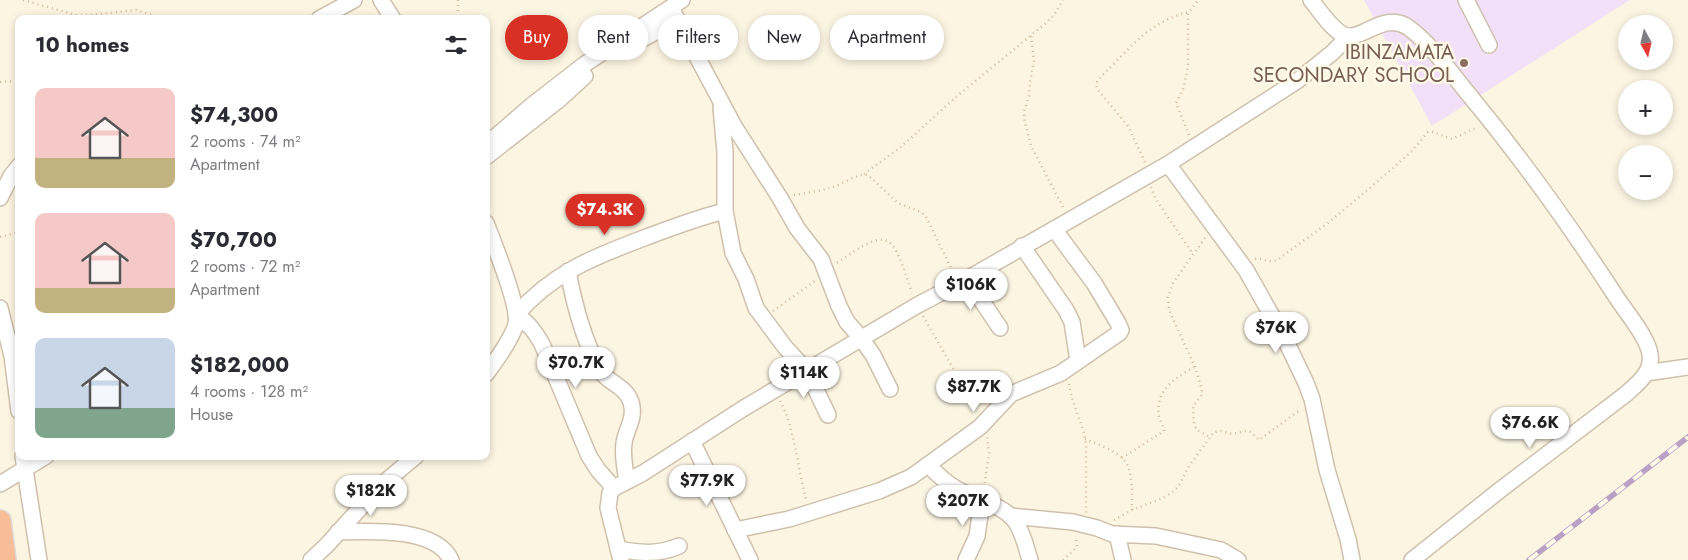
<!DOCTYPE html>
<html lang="en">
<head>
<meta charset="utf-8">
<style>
  :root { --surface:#fff; --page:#f2f2f3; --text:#2b2b33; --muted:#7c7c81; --accent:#d93025 }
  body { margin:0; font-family:Jost,sans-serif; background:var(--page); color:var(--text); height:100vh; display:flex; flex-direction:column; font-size:19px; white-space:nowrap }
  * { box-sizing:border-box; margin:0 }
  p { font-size:16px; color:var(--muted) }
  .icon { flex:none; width:28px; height:28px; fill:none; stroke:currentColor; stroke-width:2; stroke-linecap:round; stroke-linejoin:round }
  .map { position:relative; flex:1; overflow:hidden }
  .panel { position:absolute; left:15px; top:15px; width:475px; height:445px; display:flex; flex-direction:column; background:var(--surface); border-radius:10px; box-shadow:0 2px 8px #0003 }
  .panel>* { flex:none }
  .guide { position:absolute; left:505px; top:15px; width:475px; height:45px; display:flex; gap:10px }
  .needle { width:32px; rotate:172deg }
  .tools { position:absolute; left:1618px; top:15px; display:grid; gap:10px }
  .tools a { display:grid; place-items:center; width:55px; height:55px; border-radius:50%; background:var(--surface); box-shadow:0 2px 8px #0003; font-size:25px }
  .price { position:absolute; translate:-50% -42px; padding:0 11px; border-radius:18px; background:#fff; color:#222; font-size:16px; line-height:32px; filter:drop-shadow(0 1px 2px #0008) }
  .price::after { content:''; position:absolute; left:50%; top:30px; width:15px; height:11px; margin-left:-8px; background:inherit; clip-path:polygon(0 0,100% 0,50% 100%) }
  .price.on { background:var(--accent); color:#fff }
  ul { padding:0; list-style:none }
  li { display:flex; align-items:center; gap:15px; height:125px; padding:0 20px }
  li span { display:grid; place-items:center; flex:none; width:140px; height:100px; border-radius:10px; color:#555 }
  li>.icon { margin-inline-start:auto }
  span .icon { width:60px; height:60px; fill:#fffc; stroke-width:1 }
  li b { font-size:21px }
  h2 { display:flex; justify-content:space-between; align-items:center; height:60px; padding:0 20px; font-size:21px }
  .chip { padding:0 18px; border-radius:22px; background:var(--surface); box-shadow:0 2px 8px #0003; font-size:18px; line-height:45px }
  .chip.on { background:var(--accent); color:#fff }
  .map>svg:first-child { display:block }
  .education { fill:#f2dff8 }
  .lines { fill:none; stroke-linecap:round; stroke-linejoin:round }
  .minor-casing { stroke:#cfc0ac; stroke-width:18 }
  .highway-casing { stroke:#ddd8d3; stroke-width:24 }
  .path { stroke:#d6ba9d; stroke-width:2.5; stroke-dasharray:1 4; stroke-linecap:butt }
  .minor { stroke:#fff; stroke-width:15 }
  .highway { stroke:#f6bd98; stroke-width:21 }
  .rail-casing { stroke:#b9a1c5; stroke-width:5.5 }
  .rail { stroke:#fff9e8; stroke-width:4; stroke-dasharray:11; stroke-linecap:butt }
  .education-dot { fill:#8d6e63; stroke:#fff9e8; stroke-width:2 }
  .labels { text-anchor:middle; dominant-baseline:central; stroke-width:4.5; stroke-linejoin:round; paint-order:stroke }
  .education-label { font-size:20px; fill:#785e54; stroke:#fff9e8; text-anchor:end }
</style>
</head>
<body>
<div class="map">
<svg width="1688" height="560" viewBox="0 0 1688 560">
  <rect width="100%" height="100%" fill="#fcf5e2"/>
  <polygon class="education" points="1364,0 1630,0 1432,126"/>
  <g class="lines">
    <defs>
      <g id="minor">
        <polyline points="381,0 393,19"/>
        <path d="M1311 0C1320 11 1330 27 1342 34 1360 45 1383 9 1409 28 1433 46 1451 73 1470 96 1523 160 1570 226 1615 295 1625 311 1647 336 1650 354 1653 372 1638 383 1626 394L1500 490 1412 560"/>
        <polyline points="1466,0 1489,45"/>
        <polyline points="671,8 734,126 780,198 797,228 821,259 839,306 847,322 861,338 873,355 890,389"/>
        <polyline points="319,19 354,0"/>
        <polyline points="624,49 678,20"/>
        <polyline points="721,108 725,152 725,211 733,253 746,279 756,308 785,347 807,371 828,415"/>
        <polyline points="486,145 531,106 585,64 682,0"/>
        <polyline points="486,157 560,99 585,76"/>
        <polyline points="1168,164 1246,270 1285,339 1306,383 1312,399 1327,470 1348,539 1352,560"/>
        <polyline points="0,198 11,176 19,166"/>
        <path d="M486 223C493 241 520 308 516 324 512 338 495 362 486 374"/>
        <polyline points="1022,246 1066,310 1072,322 1078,361"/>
        <path d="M568 271C573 298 579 323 590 349 594 357 597 366 602 373 611 384 626 387 631 402 636 419 626 428 624 443 622 455 625 469 627 481"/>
        <polyline points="967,279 1000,328"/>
        <polyline points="0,308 12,356 19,411"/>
        <polyline points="1646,373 1688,367"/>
        <polyline points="692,441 750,560"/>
        <polyline points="23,456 39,560"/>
        <path d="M928 465C936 473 945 482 955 488 971 498 1004 505 1015 521 1023 532 1026 547 1030 560"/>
        <polyline points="0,484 46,456"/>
        <path d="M614 488 598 470 589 456 542 344C535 332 529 323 516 315 555 270 599 255 652 235 676 226 700 217 725 211"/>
        <polyline points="1010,516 1073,522 1097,528 1112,534 1156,536 1170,539 1221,550 1238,560"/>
        <polyline points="735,530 789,519 818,510 879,491 911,477 980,427 1011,394 1061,373 1119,333 1121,330 1118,323 1094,283 1054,229"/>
        <path d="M338 532C369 531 436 527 451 560"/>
        <polyline points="1117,534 1123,560"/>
        <path d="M618 549C640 553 658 555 679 546"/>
        <polyline points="311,560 327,545 379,487 416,456"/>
        <polyline points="621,560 608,508 610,493 614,488 643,473 744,408 916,306 967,279 1168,164 1297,81 1332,53 1349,36"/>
        <polyline points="966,560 977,536 982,501"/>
      </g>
      <polyline id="highway" points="0,521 5,560"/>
    </defs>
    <use href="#minor" class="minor-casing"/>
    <use href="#highway" class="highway-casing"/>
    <g class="path">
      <polyline points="23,0 76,15 90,15 136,10 165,19"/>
      <polyline points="458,0 458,19"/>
      <polyline points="1031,36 1034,61 1030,82 1029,96 1024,112 1025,123 1031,146 1064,209"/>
      <polyline points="0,82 19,81"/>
      <polyline points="1189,135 1176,103 1184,87 1188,66 1188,14 1198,0"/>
      <path d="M1145 162 1128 126 1097 89 1096 84C1100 76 1106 72 1112 66 1133 43 1156 19 1189 12"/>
      <polyline points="864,174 901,147 956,97 1046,23 1054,15 1063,0"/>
      <polyline points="1151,187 1155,198 1193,254"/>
      <path d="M794 195C806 193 819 191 830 188 842 185 857 173 868 175L898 203 921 212 926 217 953 272"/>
      <polyline points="0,237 19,232"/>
      <polyline points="1205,238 1173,283 1168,297 1169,310 1195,367 1202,390 1201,396 1193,406 1194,424 1197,430 1210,437"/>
      <path d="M1255 259C1263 257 1269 264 1277 260L1328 223 1370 188 1412 151 1428 132H1433L1452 139 1478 127"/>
      <path d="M837 263C892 224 892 234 912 293"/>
      <polyline points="773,311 815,281"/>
      <polyline points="923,316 962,384 975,412"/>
      <path d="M1069 384C1072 405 1083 423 1086 444V513"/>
      <path d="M780 401C794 424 798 471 806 499"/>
      <path d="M1085 439C1097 444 1111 449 1121 457 1135 468 1131 494 1132 510"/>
      <path d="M1122 458 1164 431C1164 426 1160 422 1159 416 1155 389 1175 379 1194 367"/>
      <polyline points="984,488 989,453 987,437"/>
      <polyline points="1114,520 1132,510 1163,498 1174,491 1178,487 1189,466 1214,432 1221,431 1232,434 1246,431 1251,432 1259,440 1301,409"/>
      <polyline points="1063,560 1077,547 1076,536"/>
    </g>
    <use href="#minor" class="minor"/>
    <use href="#highway" class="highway"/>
    <defs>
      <polyline id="rail" points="1529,560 1688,437"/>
    </defs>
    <use href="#rail" class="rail-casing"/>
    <use href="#rail" class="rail"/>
  </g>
  <circle class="education-dot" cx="1464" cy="63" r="5"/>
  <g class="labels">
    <g class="education-label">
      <text x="1454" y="52">IBINZAMATA<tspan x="1454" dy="23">SECONDARY SCHOOL</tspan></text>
    </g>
  </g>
</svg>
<div class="tools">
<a><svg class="needle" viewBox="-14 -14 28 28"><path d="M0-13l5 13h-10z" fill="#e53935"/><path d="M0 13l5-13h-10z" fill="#7c7c81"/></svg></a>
<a>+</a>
<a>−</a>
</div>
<b class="price on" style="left:605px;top:236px">$74.3K</b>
<b class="price" style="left:971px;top:311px">$106K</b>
<b class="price" style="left:1276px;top:354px">$76K</b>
<b class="price" style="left:576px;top:389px">$70.7K</b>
<b class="price" style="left:804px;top:399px">$114K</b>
<b class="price" style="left:974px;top:413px">$87.7K</b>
<b class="price" style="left:1530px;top:449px">$76.6K</b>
<b class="price" style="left:707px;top:507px">$77.9K</b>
<b class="price" style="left:371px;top:517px">$182K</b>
<b class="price" style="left:963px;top:527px">$207K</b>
<div class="guide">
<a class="chip on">Buy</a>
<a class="chip">Rent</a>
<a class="chip">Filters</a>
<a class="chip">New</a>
<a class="chip">Apartment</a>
</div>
<section class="panel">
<h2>10 homes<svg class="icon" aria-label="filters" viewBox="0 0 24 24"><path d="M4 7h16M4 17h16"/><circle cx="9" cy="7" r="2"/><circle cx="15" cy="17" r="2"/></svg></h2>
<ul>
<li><span style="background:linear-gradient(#f6c9c9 70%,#c2b280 0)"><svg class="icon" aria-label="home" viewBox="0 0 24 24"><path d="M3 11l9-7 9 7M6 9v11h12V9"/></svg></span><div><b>$74,300</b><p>2 rooms · 74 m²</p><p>Apartment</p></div></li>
<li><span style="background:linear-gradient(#f6c9c9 75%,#c2b280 0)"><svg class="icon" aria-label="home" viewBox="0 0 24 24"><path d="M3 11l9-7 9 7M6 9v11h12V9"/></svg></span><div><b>$70,700</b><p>2 rooms · 72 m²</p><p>Apartment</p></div></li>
<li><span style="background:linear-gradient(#c9d6e8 70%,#7fa58c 0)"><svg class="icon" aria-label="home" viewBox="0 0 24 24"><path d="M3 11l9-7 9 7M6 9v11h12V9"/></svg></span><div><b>$182,000</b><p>4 rooms · 128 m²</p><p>House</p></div></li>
</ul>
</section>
</div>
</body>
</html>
